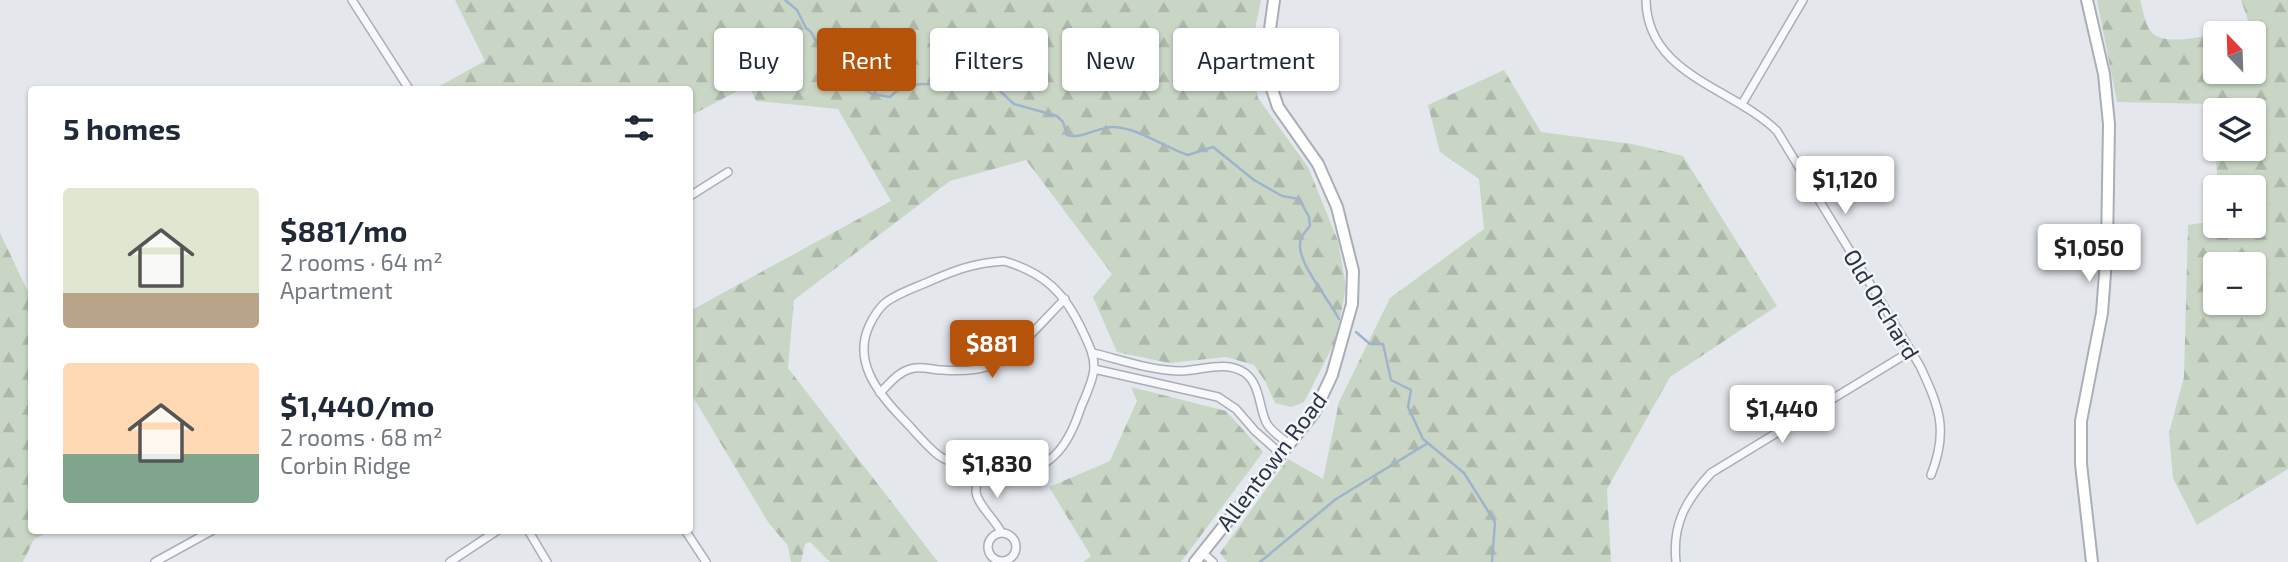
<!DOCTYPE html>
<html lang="en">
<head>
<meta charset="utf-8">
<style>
  :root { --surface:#fff; --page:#f6f6f7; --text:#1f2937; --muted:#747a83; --accent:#b45309 }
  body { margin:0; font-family:"Exo 2",sans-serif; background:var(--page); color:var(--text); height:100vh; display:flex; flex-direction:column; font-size:26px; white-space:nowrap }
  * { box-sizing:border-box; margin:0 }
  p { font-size:23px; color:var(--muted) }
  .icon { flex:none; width:38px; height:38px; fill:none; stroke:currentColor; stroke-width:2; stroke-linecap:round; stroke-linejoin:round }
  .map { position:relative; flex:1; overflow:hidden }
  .side { position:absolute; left:28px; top:86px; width:665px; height:448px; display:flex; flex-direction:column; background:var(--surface); border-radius:7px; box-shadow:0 2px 5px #0004 }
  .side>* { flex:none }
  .banner { position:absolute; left:714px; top:28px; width:665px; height:63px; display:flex; gap:14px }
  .needle { width:46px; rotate:337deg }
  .fabs { position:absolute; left:2203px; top:21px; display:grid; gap:14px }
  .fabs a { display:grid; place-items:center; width:63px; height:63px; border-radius:7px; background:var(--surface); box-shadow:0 2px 5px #0004; font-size:35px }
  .price { position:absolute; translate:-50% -60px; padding:0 16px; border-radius:7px; background:#fff; color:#222; font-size:23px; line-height:46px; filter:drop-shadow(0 2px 4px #0008) }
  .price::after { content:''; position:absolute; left:50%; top:42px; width:21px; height:16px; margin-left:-10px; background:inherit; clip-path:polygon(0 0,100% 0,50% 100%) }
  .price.on { background:var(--accent); color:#fff }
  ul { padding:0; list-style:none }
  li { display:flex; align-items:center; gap:21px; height:175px; padding:0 35px }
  li span { display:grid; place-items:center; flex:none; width:196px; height:140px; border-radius:7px; color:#555 }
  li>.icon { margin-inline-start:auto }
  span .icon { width:84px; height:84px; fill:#fffc; stroke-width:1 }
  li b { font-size:30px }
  h2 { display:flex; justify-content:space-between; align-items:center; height:84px; padding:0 35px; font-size:30px }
  .tag { padding:0 24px; border-radius:7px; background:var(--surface); box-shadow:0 2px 5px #0004; font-size:24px; line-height:63px }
  .tag.on { background:var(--accent); color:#fff }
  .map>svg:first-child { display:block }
  .forest { fill:url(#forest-firs); fill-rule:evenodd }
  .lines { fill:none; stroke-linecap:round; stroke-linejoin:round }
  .stream { stroke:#9fb4cc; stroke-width:2.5 }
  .street-casing { stroke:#a9aeb7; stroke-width:10 }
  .secondary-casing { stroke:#a9aeb7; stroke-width:14 }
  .street { stroke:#f7f8fa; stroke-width:7 }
  .secondary { stroke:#fff; stroke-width:10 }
  .labels { text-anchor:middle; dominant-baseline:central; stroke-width:5; stroke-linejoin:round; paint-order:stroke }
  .street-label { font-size:23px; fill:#2b3445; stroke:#f4f6f9 }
</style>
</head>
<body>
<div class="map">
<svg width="2288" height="562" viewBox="0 0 2288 562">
  <defs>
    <pattern id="forest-firs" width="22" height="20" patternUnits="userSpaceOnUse" patternTransform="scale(1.75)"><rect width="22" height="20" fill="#c9d6c5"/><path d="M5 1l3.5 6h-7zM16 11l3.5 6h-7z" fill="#adb8ab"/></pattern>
  </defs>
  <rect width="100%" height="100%" fill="#e4e7ec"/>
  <g class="forest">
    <polygon points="455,0 1261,0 1250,54 1258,98 1308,167 1338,241 1346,287 1336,340 1304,402 1291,407 1275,403 1265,381 1254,365 1226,357 1169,363 1117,352 1093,297 1112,274 1026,160 950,181 794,300 788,368 938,562 830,562 810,542 805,544 801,562 791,562 788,546 768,522 690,392 690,311 891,201 838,109 756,101 749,85 690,116 690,89 434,89 485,61"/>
    <path d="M2097 0H2140C2143 9 2144 19 2148 27 2157 48 2198 37 2215 34L2216 72H2254V33H2220L2249 23 2241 0H2288V469L2197 525 2173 478 2169 433 2184 377 2188 225 2215 221 2216 226H2254V187H2218L2212 104 2117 102ZM2254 110V149H2216V110ZM2254 264V303H2216V264Z"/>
    <polygon points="1504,70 1541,132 1632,144 1683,156 1777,306 1670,377 1607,489 1611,562 1227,562 1220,553 1288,459 1323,479 1339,402 1390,298 1484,229 1479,179 1440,152 1428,105"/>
    <polygon points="0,233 31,298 32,530 52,530 34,539 23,562 0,562"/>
    <polygon points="1131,387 1226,411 1263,452 1181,562 1083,562 1091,556 1049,487 1110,461 1137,401"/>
  </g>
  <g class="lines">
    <g class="stream">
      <path d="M785 0 797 10 806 28 811 32 825 58 858 86 872 94 890 97C906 80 927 85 949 84 962 84 975 80 988 80L1014 104 1057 116 1063 122 1067 135C1082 140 1098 126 1115 127 1140 129 1164 147 1188 155L1213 147 1254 180 1282 196 1299 199 1309 217 1310 226C1305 232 1300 237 1300 245 1299 265 1330 301 1339 319"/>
      <polyline points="1356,332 1370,344 1383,344 1391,380 1411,390 1408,407 1423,439 1464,473 1495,522 1492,562"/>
      <polyline points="1260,562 1336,499 1428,443"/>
    </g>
    <defs>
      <g id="street">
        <polyline points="352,0 409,89"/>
        <path d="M1646 0C1647 75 1732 87 1777 131L1920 366C1939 407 1949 430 1931 475"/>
        <polyline points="1742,104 1803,0"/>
        <polyline points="690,196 728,172"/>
        <path d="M1004 261C1045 273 1065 293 1083 332 1088 343 1094 354 1094 367 1094 379 1086 395 1081 407 1070 441 1054 469 1015 473 1005 474 993 470 983 468 969 466 950 464 938 455 925 445 913 429 901 417 877 392 852 360 870 324 873 318 879 308 885 303 896 294 914 288 928 282 955 270 974 263 1004 261Z"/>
        <path d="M1093 353C1122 360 1152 371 1182 371 1203 370 1227 360 1245 373 1260 384 1259 407 1266 422 1270 431 1282 438 1289 444"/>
        <polyline points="1094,369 1218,397 1236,409 1255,431 1281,454"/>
        <path d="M880 393C889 384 897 373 910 369 921 365 931 370 942 370 956 371 973 371 986 367 1015 357 1043 320 1065 299"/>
        <path d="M979 468C978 475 976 484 976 492 978 506 995 519 1001 532"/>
        <polyline points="528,530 547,562"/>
        <polyline points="685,530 706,562"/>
        <circle cx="1002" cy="547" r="14"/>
        <polyline points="1202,552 1213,562"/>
        <polyline points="155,562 213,530"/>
        <polyline points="450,562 498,530"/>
        <path d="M1676 562C1672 524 1686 500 1711 473L1911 351"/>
      </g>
      <g id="secondary">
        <polyline points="2087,0 2104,74 2109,124 2107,247 2102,313 2081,421 2081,464 2092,562"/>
        <polyline points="1195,562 1314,413 1332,375 1352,304 1353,271 1337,207 1318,164 1278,107 1268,77 1267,51 1274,0"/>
      </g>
    </defs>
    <use href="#street" class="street-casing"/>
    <use href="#secondary" class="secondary-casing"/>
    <use href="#street" class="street"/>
    <use href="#secondary" class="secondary"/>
  </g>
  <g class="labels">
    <g class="street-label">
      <text transform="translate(1882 304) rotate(59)">Old Orchard</text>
      <text transform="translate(1271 461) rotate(-53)">Allentown Road</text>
    </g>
  </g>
</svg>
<div class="fabs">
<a><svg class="needle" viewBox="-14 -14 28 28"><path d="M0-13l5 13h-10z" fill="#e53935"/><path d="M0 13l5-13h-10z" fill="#747a83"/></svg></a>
<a><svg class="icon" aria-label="layers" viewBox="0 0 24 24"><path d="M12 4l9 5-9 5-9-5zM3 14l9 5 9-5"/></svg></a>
<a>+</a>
<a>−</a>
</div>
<b class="price" style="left:1845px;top:216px">$1,120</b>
<b class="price" style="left:2089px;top:284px">$1,050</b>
<b class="price on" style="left:992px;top:380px">$881</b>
<b class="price" style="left:1782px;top:445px">$1,440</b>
<b class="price" style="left:997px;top:500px">$1,830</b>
<div class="banner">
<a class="tag">Buy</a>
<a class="tag on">Rent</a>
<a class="tag">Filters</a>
<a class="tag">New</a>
<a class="tag">Apartment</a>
</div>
<section class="side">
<h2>5 homes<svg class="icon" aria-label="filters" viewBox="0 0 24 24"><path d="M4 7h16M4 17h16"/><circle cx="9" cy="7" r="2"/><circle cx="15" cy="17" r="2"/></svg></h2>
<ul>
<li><span style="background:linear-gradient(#dfe7d0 75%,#b9a48a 0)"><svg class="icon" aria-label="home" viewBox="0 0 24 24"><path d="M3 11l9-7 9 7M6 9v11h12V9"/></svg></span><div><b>$881/mo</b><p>2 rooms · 64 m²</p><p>Apartment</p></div></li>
<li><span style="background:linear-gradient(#ffd9b3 65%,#7fa58c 0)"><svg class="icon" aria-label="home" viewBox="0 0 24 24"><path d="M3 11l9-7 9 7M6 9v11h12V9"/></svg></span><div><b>$1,440/mo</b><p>2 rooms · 68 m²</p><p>Corbin Ridge</p></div></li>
</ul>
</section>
</div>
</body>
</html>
